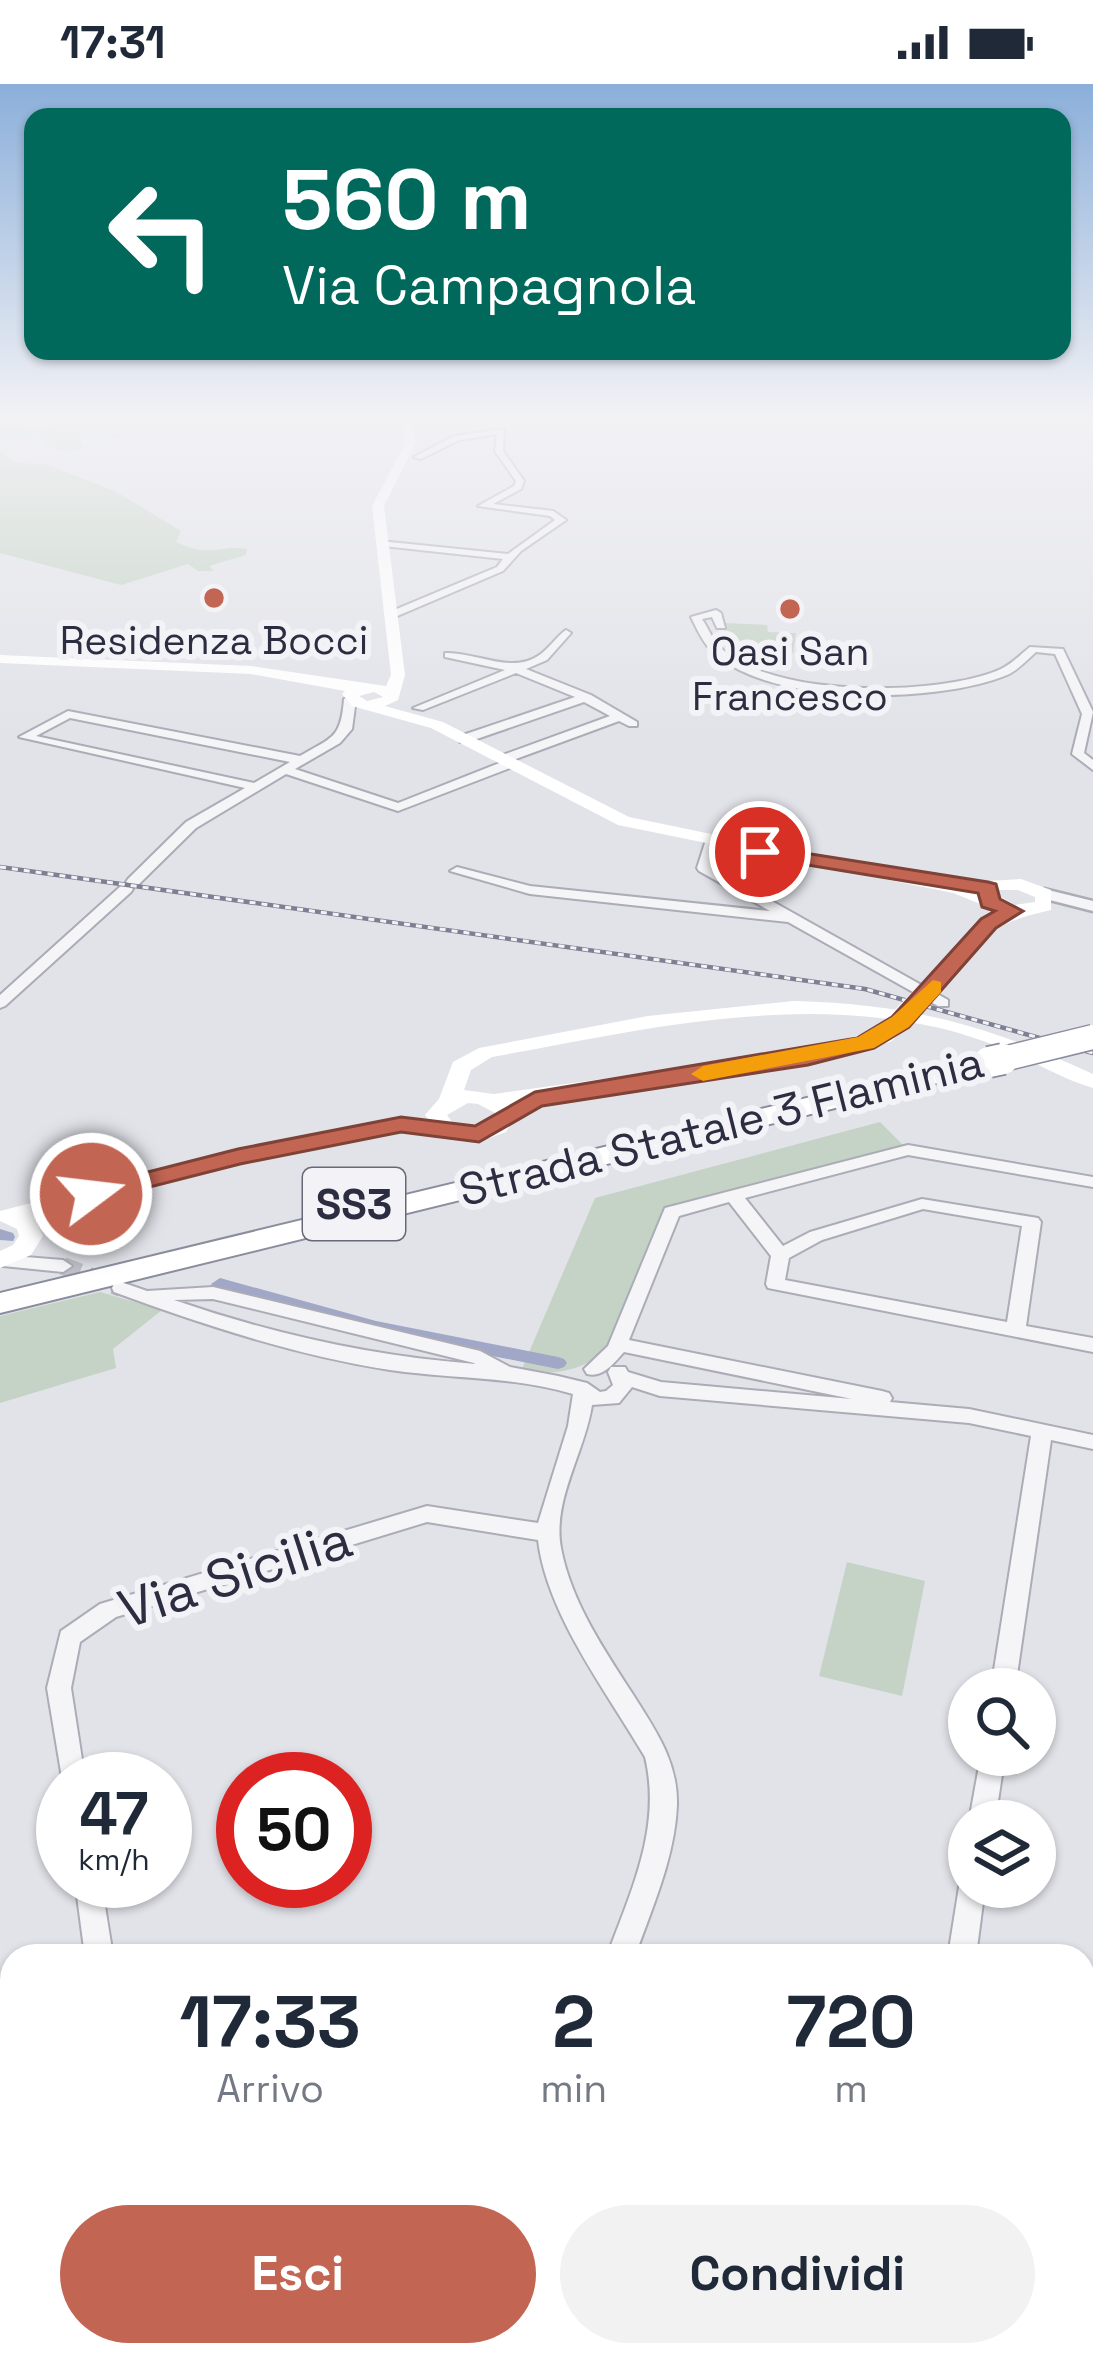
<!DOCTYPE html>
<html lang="it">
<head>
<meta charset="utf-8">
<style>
	:root { --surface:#fff; --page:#f2f2f3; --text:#1f2937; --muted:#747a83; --accent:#c36553 }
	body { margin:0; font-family:"Space Grotesk",sans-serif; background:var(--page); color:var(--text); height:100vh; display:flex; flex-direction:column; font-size:45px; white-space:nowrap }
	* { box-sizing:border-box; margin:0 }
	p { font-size:39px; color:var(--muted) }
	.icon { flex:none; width:66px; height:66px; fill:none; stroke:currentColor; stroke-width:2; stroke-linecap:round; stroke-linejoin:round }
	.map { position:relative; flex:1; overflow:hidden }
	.details { position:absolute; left:0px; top:1860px; width:1095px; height:423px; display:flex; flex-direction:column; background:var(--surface); border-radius:36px 36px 0 0; box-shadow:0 3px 9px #0004 }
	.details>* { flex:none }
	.top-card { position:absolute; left:24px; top:24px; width:1047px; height:252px; border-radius:24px; box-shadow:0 3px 9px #0004; background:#00695c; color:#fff; overflow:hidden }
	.tools { position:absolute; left:948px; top:1584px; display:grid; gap:24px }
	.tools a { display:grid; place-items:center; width:108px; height:108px; border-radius:50%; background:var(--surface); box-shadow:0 3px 9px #0004; font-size:60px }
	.speed { position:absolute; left:36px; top:1668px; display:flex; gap:24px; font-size:60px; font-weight:700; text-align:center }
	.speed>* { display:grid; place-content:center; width:156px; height:156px; border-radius:50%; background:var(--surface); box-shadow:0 3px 9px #0004; line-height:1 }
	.speed small { font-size:30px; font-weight:400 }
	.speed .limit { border:18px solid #d22; background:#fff; color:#111 }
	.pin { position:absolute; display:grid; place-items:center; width:102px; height:102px; color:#fff; margin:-51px; border:6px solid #fff; border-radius:50%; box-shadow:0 3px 12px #0007 }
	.me { position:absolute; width:132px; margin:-66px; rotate:75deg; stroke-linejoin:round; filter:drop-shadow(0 0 9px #0008) }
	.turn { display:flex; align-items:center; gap:42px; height:252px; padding:0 60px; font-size:54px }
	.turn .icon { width:156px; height:156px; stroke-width:2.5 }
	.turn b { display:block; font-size:84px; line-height:102px }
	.eta { display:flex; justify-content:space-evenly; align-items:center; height:204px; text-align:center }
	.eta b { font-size:72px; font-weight:700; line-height:84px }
	.action { display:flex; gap:24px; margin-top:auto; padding:24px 60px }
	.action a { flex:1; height:138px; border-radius:72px; background:var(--accent); color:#fff; font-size:48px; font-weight:700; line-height:138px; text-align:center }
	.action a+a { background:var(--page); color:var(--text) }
	.status { display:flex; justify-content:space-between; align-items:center; height:84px; padding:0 60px; background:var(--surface); direction:ltr }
	.status svg { height:33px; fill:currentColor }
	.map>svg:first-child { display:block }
</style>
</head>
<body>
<div class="status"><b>17:31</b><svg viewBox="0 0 49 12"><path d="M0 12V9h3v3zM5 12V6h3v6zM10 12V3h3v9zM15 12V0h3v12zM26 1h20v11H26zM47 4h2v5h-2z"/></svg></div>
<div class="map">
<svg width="1093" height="2282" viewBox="0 0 1093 2282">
	<rect width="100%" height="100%" fill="#e2e3e9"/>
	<path fill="#c4d3c5" d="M76 338 105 339 106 347 130 353 79 354 84 365C65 370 54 367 40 355L0 358V340L38 343Z
		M0 368 16 379 45 380 115 407 181 447 176 458C213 475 217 460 247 465L246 471 209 482 214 487H198L188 480 121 501 0 469Z
		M724 539 767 541 768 548 796 549 793 569 725 566Z
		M880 1038 907 1065 669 1126C635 1210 630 1302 521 1287L595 1114Z
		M100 1208 162 1226 113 1265 116 1284 0 1319V1232Z
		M847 1478 925 1497 902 1612 819 1592Z
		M12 2102V2271H109L110 2282H0V2106Z
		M1083 2226H1093V2282H265L269 2271H1083Z"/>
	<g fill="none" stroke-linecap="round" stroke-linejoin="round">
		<path fill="#a1a7c6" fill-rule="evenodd" d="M0 1145 13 1149 15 1153 13 1157 0 1156Z
			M220 1194 376 1237 558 1273 564 1275 567 1279 564 1283 558 1285 376 1249 214 1204 211 1200Z"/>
		<path stroke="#bebfc7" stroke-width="18" stroke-dasharray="18 9" stroke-linecap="butt" d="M63 1182 121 1204"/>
		<g stroke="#abacb6" stroke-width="4">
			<path id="minor" d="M504 345 503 367 524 397 521 405 493 420 553 427 566 436 521 467 503 487 395 533H387V529L497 483 503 475 383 462 380 461V457L508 470 555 436 550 432 478 422 514 402 516 397 495 367 497 350 459 356 421 375 414 373 454 352Z
				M716 526 721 529 725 544H717L712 533 702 535C707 542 711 552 716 559 763 615 939 613 1001 585 1012 580 1021 570 1030 563L1063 565 1093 628 1084 669 1093 676V686L1072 670 1082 630 1055 570 1036 568C1027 576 1018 586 1007 591 937 620 765 623 710 565 702 557 696 543 691 533Z
				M566 546 571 549 547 576 526 585 591 611 637 638V642H629L619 637 513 676 517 679 515 682 398 727 286 690 196 744 138 801 133 802 126 798 128 795 186 738 245 704 19 653 68 627 300 672C332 653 341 655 344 615L350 612 356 615 352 645 340 659 295 685 398 719 502 678 498 675 500 672 610 632 584 618 468 658H460V652L575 613 516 589 423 626 413 624 505 586 445 573V569C476 568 511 590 538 572 549 565 556 553 566 546ZM70 634 290 678 254 699 36 652Z
				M712 755 719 759 711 783 948 916V922H938L788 838 530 810 450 787 457 783 530 802 770 827 699 787 697 784 705 759Z
				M760 764 765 765V771L722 778 715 774 722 770Z
				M126 801 133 805 131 808 5 922 0 924V911L121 802Z
				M908 1061 1093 1093V1103L908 1071 745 1114 783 1162 810 1148 922 1115 1038 1134 1041 1138 1026 1242 1093 1254V1268L768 1204 766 1200 771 1172 729 1118 679 1132 629 1256 882 1307 889 1309 892 1314 890 1318 969 1325 1093 1351V1365L1051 1356 1015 1605H991L1031 1352 969 1339 660 1312 632 1303 619 1319 592 1321C585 1368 552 1416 561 1464 571 1518 605 1567 634 1612 656 1647 678 1678 677 1721 675 1773 652 1824 635 1872H607C631 1807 662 1743 645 1673 607 1608 547 1531 538 1456L427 1438 116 1533 80 1558 71 1604 85 1695H63V1700L47 1604 61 1547 100 1520 427 1422 538 1439 568 1342 573 1310C513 1292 451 1295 390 1286 295 1271 204 1241 114 1208L112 1204 114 1200 121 1198 147 1207 213 1203 480 1267 510 1283 558 1292 587 1299 600 1308 606 1307 613 1301 608 1288 611 1283H625L628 1288 661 1298 852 1315 624 1268C614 1279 603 1294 587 1290L584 1285 608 1262 665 1124ZM923 1125 1022 1142 1007 1238 785 1196 789 1174 822 1156ZM213 1215 474 1279 475 1280C371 1272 273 1250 174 1216Z
				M0 1171 63 1176 72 1182 63 1188 3 1182 0 1181Z
				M981 1671H1005L995 1737H969Z
				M969 1792V1803H985L976 1872H948L959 1803 963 1795Z
				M75 1797H101L113 1872H85Z
				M1083 2194H1093V2226H1083Z"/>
		</g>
		<g stroke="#abacb6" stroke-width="5">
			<path id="tertiary" d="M1044 805 1093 817V827L1038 813 1036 810Z"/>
		</g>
		<g stroke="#8b8d9f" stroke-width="4">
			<path id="trunk" d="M989 970 998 972 1002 978 998 984 0 1229V1209Z"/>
		</g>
		<use href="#minor" fill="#f5f5f8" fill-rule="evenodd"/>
		<use href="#tertiary" fill="#f5f5f8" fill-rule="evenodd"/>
		<path fill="#fff" fill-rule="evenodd" d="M413 331H425L412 341 416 358 384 422 405 591 398 616 385 622 443 638 629 733 980 806 988 797 1021 795 1051 806V826C993 839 990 848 953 892L946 894 936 888 939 884 981 835 998 827 953 809 618 741 431 644 352 622 342 610 345 607 251 590 0 579V571L251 582 386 602 391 591 372 422 406 358 401 340ZM374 608 383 613 367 617 359 612ZM999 806H1018L1035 813V818L1015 821 996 810Z
			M794 917C910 920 987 941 1093 990V1004C1064 996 1037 979 1009 967 985 957 956 947 930 942 783 911 637 947 492 973L471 986 464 1006 494 1010 805 967 886 943 896 949 893 953 808 979 538 1017 514 1034 506 1048 479 1058 437 1049 401 1048 240 1079 35 1135 43 1152 31 1171 0 1184V1167L13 1161 19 1152 17 1145 0 1137V1127L238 1066 401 1034 428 1035 425 1031 439 1015 453 978 479 964 648 932ZM468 1019 478 1020 495 1029C485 1046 472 1043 454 1041L447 1031Z"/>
		<use href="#trunk" fill="#fff" fill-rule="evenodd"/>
		<g stroke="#7d7f92" stroke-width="4.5">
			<path id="rail" d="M0 783 865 905 1093 969"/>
		</g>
		<use href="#rail" stroke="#f2f2f7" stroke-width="3" stroke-dasharray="6" stroke-linecap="butt"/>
		<g stroke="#8b8d9f" stroke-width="27" stroke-linecap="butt">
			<path id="trunk-bridge-far1" d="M991 978 1093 953"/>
		</g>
		<g stroke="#8b8d9f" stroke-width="34" stroke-linecap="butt">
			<path id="trunk-bridge" d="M989 978 1003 975"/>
		</g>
		<path stroke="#fff" stroke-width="20" d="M886 949 946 888"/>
		<use href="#trunk-bridge-far1" stroke="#fff" stroke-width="24"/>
		<use href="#trunk-bridge" stroke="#fff" stroke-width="30"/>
	</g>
	<linearGradient id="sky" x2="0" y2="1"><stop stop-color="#8bafda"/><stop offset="0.51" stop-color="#f2f2f5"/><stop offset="1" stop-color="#f2f2f5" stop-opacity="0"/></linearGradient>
	<rect width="1093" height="650" fill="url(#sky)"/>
	<path fill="#c36553" stroke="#7f4236" stroke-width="3" d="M760 762 988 798 996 800 1000 815 1023 827 996 844 909 943 874 964 808 981 542 1022 479 1058 401 1048 240 1080 91 1118 78 1110 81 1105 238 1065 401 1033 475 1042 535 1008 857 954 892 933 981 835 995 827 982 823 978 809 753 772 750 768Z"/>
	<path fill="#f59e0b" d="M933 896 941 898V908L909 943 874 964 703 997 691 990 703 982 858 953 892 933Z"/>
	<g fill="#c36553" stroke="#f2f2f7" stroke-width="4.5">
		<circle cx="214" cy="514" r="12"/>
		<circle cx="790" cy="525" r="12"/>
	</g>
	<g text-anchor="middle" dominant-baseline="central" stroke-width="12" stroke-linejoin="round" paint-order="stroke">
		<g font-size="39" fill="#2c2d40" stroke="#f2f2f7">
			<text x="214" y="556">Residenza Bocci</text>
			<text x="790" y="567">Oasi San<tspan x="790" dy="45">Francesco</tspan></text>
		</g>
		<rect fill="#f2f2f7" stroke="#676877" stroke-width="3" x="303" y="1084" width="102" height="72" rx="9"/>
		<g font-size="42" font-weight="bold" fill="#2c2d40">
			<text x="354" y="1120">SS3</text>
		</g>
		<g font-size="45" fill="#2c2d40" stroke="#f2f2f7">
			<text transform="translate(721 1042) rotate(-14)">Strada Statale 3 Flaminia</text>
		</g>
		<g font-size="54" fill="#2c2d40" stroke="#f2f2f7">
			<text transform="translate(235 1490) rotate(-18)">Via Sicilia</text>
		</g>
	</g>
</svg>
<div class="tools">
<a><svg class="icon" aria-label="search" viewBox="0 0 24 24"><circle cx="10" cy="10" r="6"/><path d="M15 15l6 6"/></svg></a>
<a><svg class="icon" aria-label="layers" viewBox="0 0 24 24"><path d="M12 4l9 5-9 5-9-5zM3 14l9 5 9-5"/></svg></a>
</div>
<div class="speed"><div>47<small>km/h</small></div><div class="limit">50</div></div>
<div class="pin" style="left:760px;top:768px;background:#d93025"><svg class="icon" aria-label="arrive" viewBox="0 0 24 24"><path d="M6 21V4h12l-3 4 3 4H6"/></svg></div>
<svg class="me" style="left:91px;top:1110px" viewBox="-20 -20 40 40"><circle r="17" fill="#c36553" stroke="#fff" stroke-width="3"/><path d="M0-11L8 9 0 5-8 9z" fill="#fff"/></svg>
<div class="top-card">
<div class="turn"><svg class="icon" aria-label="left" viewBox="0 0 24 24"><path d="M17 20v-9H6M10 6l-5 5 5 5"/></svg><div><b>560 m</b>Via Campagnola</div></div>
</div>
<section class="details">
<div class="eta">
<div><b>17:33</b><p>Arrivo</p></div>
<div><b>2</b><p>min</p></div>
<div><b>720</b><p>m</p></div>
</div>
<div class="action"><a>Esci</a><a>Condividi</a></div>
</section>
</div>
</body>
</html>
